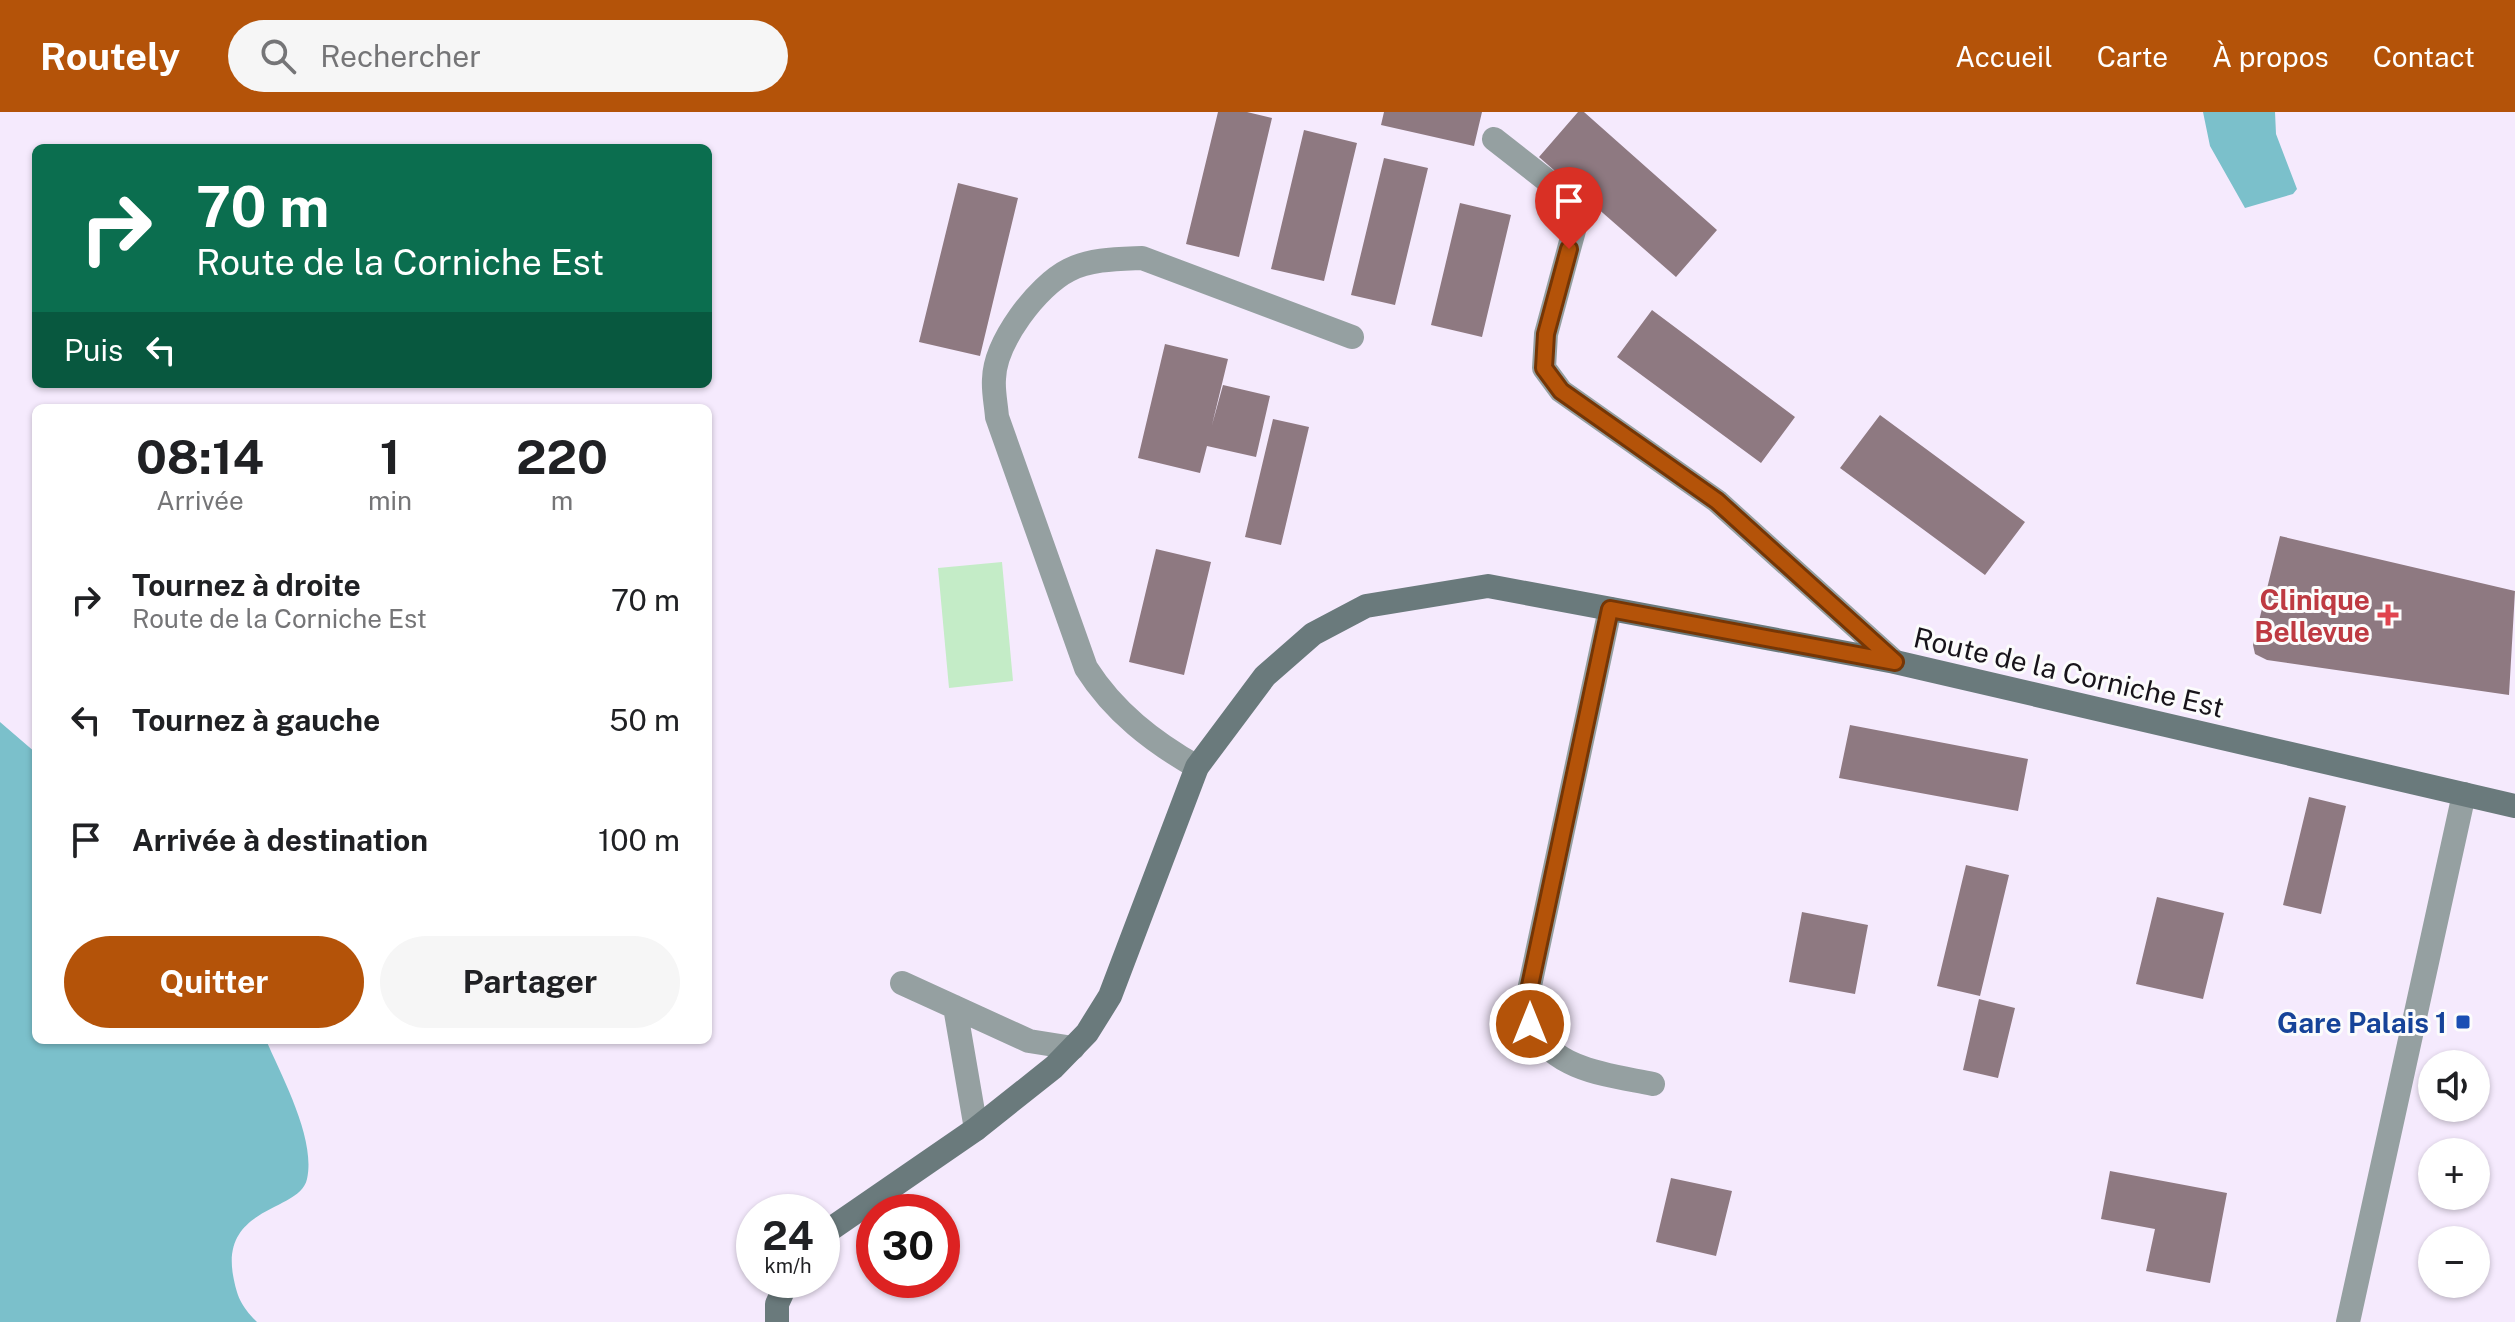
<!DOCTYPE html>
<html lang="fr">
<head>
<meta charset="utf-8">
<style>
	:root { --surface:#fff; --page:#f6f6f6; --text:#202124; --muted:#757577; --accent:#b45309 }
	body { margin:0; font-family:"Public Sans",sans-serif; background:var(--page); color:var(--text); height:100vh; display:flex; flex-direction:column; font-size:30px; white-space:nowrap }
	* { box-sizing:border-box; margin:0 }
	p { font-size:26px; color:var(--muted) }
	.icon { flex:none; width:44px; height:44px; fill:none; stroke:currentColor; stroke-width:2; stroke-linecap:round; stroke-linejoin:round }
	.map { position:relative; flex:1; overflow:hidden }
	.side { position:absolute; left:32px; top:292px; width:680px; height:640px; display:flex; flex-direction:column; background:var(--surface); border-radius:12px; box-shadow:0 2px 6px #0004 }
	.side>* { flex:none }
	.banner { position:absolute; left:32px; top:32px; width:680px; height:244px; border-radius:12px; box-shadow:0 2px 6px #0004; background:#0b6e4f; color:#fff; overflow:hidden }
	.buttons { position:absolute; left:2418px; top:938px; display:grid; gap:16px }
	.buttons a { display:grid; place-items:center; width:72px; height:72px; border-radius:50%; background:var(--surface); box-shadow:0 2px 6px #0004; font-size:40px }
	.speed { position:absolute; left:736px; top:1082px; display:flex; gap:16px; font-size:40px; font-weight:700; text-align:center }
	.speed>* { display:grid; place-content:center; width:104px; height:104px; border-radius:50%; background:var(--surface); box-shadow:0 2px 6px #0004; line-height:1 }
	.speed small { font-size:20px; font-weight:400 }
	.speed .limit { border:12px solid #d22; background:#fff; color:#111 }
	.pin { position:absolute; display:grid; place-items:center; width:68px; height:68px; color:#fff; margin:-82px -34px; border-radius:50% 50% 50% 0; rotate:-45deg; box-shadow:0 0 8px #0007 }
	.pin .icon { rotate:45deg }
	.me { position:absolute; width:88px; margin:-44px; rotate:0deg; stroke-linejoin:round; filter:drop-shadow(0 0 6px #0008) }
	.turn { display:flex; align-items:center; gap:28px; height:168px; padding:0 32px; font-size:36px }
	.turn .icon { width:104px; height:104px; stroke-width:2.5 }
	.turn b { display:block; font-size:56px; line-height:68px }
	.then { display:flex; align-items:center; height:76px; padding:0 32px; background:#0003; gap:16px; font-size:30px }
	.eta { display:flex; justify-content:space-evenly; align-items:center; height:136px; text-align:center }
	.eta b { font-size:48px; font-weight:700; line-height:56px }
	.primary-button { display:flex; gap:16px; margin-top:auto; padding:16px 32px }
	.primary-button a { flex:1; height:92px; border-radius:48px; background:var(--accent); color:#fff; font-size:32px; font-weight:700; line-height:92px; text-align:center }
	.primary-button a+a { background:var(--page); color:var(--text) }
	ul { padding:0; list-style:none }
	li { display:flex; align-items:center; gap:24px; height:120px; padding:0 32px }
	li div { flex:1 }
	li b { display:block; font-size:30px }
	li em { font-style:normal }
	header { display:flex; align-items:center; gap:48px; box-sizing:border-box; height:112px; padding:0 40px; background:var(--accent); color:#fff }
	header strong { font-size:38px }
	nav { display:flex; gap:44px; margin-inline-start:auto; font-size:28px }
	.search { width:560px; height:72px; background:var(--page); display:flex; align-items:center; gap:20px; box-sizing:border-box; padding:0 28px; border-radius:44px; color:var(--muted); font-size:30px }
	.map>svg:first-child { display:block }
</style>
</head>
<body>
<header>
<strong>Routely</strong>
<div class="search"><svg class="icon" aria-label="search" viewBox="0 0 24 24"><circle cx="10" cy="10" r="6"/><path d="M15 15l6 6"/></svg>Rechercher</div>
<nav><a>Accueil</a><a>Carte</a><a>À propos</a><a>Contact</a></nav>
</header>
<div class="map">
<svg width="2515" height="1210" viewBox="0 0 2515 1210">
	<rect width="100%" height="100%" fill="#f5eafd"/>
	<path fill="#c4ecc7" d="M1002 450 1013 569 949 576 938 456Z"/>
	<path fill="#7bc0cb" d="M2203 0H2275L2276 22 2297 77 2293 82 2245 96 2210 34Z
		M0 610 36 641V928H266C282 965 316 1027 307 1067 300 1100 221 1093 233 1163 237 1185 241 1194 257 1210H0Z"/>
	<path fill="#8e7981" d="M1218 0H1247L1272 6 1239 145 1186 132Z
		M1384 0H1482L1474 34 1381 13Z
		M1578 0H1584L1717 118 1676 165 1539 45Z
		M1304 18 1357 31 1324 169 1271 157Z
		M1384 46 1428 56 1395 193 1351 183Z
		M958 71 1018 86 980 244 919 230Z
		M1460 91 1511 103 1482 225 1431 213Z
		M1652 198 1795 305 1761 351 1617 245Z
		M1165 232 1228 247 1212 313 1223 273 1270 284 1256 345 1207 334 1200 361 1138 346Z
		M1880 303 2025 410 1985 463 1840 356Z
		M1273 307 1309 315 1281 433 1245 425Z
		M2280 424 2515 479 2509 583 2267 548 2255 542 2253 533Z
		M1156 437 1211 450 1184 563 1129 550Z
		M1850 613 2028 647 2018 699 1839 666Z
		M2309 685 2346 694 2321 802 2283 793Z
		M1966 753 2009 763 1980 884 1937 874Z
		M2157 785 2224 801 2203 887 2136 872Z
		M1802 800 1868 813 1855 882 1789 870Z
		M1979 887 2015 896 1998 966 1963 958Z
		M2110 1059 2227 1081 2210 1171 2146 1159 2155 1117 2101 1107Z
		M1671 1066 1732 1079 1716 1144 1656 1130Z"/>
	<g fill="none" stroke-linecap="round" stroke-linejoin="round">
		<path stroke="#95a0a1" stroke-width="24" d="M1197 655C1153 630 1114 600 1086 556L997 305C996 292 993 279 994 267 995 230 1037 174 1069 158 1090 147 1119 147 1142 146L1352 225
			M902 871 1029 929 1073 936
			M955 895 976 1017
			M2348 1210 2464 682"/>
		<path stroke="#95a0a1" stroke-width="24" d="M1494 27 1563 81 1576 111 1546 222 1544 256 1561 279 1717 389 1895 550
			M1610 497 1528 883C1529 893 1528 906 1532 914 1554 959 1610 963 1653 972"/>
		<path stroke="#6a7a7c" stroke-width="24" d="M822 1123 976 1017 1054 955 1087 921 1110 884 1197 655 1265 564 1313 522 1366 494 1488 474 1895 550 2515 694
			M777 1210V1192L788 1168"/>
	</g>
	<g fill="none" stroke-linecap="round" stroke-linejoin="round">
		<g stroke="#753606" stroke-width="20">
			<path id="route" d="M1530 912 1528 883 1610 497 1895 550 1717 389 1561 279 1544 256 1546 222 1569 137"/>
		</g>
		<use href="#route" stroke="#b45309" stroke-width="14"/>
	</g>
	<path fill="#e0444e" stroke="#fcfcfc" stroke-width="3" d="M2384 491h8v8h8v8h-8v8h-8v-8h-8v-8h8z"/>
	<rect fill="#1a4fb4" stroke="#fcfcfc" stroke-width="3" x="2455" y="902" width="16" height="16" rx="4"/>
	<g text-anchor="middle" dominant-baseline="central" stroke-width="6" stroke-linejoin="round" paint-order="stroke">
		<g font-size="28" font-weight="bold" fill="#be3a42" stroke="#fcfcfc" text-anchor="end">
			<text x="2370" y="487">Clinique<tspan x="2370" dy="32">Bellevue</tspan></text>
		</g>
		<g font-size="28" fill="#18141b" stroke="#fcfcfc">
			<text transform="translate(2069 560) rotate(13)">Route de la Corniche Est</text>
		</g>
		<g font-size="28" font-weight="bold" fill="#164399" stroke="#fcfcfc" text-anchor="end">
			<text x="2447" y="910">Gare Palais 1</text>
		</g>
	</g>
</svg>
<div class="buttons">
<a><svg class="icon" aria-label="sound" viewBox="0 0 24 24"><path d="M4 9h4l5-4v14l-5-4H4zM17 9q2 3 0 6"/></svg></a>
<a>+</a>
<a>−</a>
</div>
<div class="speed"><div>24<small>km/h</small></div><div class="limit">30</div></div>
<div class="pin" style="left:1569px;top:137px;background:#d93025"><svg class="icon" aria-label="arrive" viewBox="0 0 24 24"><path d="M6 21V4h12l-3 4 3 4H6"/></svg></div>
<svg class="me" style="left:1530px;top:912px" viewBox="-20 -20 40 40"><circle r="17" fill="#b45309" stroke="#fff" stroke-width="3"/><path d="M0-11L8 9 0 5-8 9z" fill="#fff"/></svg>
<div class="banner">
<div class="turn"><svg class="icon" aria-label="right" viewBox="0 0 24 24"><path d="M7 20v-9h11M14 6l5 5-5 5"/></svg><div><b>70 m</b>Route de la Corniche Est</div></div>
<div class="then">Puis<svg class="icon" aria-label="left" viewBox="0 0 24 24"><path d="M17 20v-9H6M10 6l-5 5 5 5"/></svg></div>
</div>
<section class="side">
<div class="eta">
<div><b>08:14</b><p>Arrivée</p></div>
<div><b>1</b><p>min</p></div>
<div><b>220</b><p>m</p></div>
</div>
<ul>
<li><svg class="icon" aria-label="right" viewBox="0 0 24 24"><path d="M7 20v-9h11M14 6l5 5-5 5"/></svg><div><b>Tournez à droite</b><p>Route de la Corniche Est</p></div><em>70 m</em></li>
<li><svg class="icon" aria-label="left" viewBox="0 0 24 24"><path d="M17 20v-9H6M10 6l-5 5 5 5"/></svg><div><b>Tournez à gauche</b></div><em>50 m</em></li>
<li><svg class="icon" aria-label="arrive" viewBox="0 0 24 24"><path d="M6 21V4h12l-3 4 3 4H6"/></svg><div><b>Arrivée à destination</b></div><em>100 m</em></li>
</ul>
<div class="primary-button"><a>Quitter</a><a>Partager</a></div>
</section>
</div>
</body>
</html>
